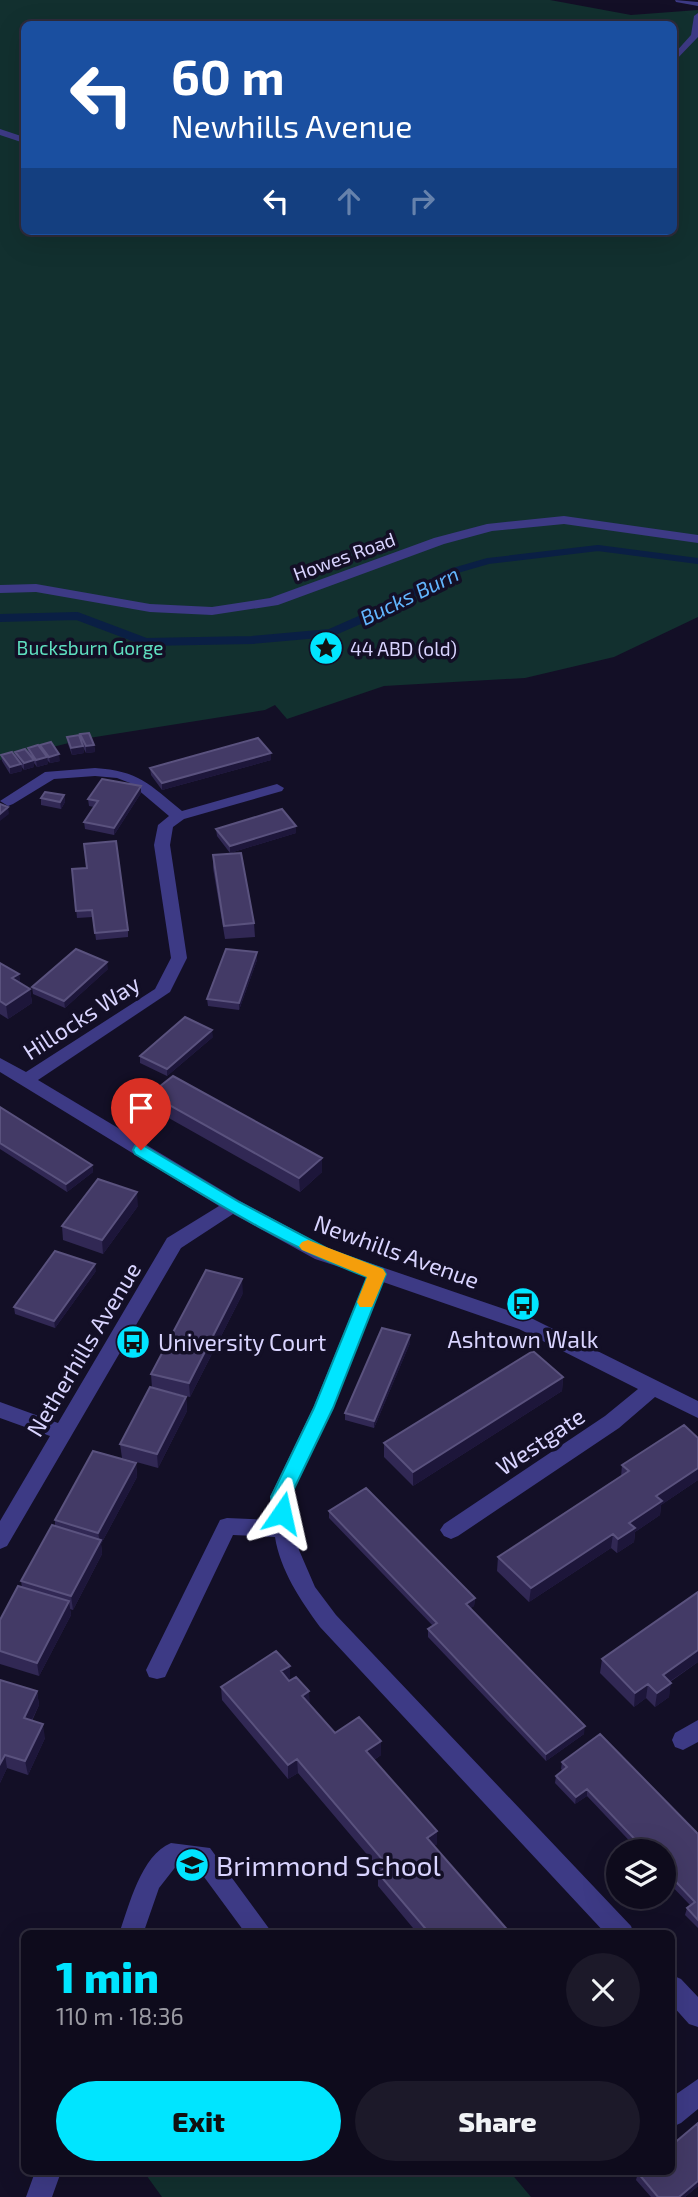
<!DOCTYPE html>
<html lang="en">
<head>
<meta charset="utf-8">
<style>
	:root { --surface:#0e0b1c; --page:#1c1929; --text:#f1f3f6; --muted:#9b9ba3; --line:#2e2b3b; --accent:#00e5ff }
	body { margin:0; font-family:"Exo 2",sans-serif; background:var(--page); color:var(--text); height:100vh; display:flex; flex-direction:column; font-size:26px; white-space:nowrap }
	* { box-sizing:border-box; margin:0 }
	p { font-size:23px; color:var(--muted) }
	.icon { flex:none; width:38px; height:38px; fill:none; stroke:currentColor; stroke-width:2; stroke-linecap:round; stroke-linejoin:round }
	.map { position:relative; flex:1; overflow:hidden }
	.sheet { position:absolute; left:21px; top:1930px; width:654px; height:245px; display:flex; flex-direction:column; background:var(--surface); border-radius:10px; box-shadow:0 7px 28px #0002,0 0 0 2px var(--line) }
	.sheet>* { flex:none }
	.hud { position:absolute; left:21px; top:21px; width:656px; height:214px; border-radius:10px; box-shadow:0 7px 28px #0002,0 0 0 2px var(--line); background:#1a4fa0; color:#fff; overflow:hidden }
	.tools { position:absolute; left:606px; top:1839px; display:grid; gap:14px }
	.tools a { display:grid; place-items:center; width:70px; height:70px; border-radius:50%; background:var(--surface); box-shadow:0 7px 28px #0002,0 0 0 2px var(--line); font-size:35px }
	.pin { position:absolute; display:grid; place-items:center; width:60px; height:60px; color:#fff; margin:-72px -30px; border-radius:50% 50% 50% 0; rotate:-45deg; box-shadow:0 0 7px #0007 }
	.pin .icon { rotate:45deg }
	.me { position:absolute; width:77px; margin:-38px; rotate:11deg; stroke-linejoin:round; filter:drop-shadow(0 0 5px #0008) }
	.turn { display:flex; align-items:center; gap:24px; height:147px; padding:0 35px; font-size:32px }
	.turn .icon { width:91px; height:91px; stroke-width:2.5 }
	.turn b { display:block; font-size:49px; line-height:60px }
	.lanes { display:flex; align-items:center; height:66px; padding:0 35px; background:#0003; justify-content:center; gap:35px; direction:ltr }
	.lanes .off { opacity:.35 }
	.round { display:grid; place-items:center; flex:none; width:74px; height:74px; border-radius:37px; background:var(--page) }
	.summary { display:flex; align-items:center; justify-content:space-between; height:119px; padding:0 35px }
	h1 { font-size:42px; font-weight:800; line-height:52px; color:var(--accent) }
	.primary-button { display:flex; gap:14px; margin-top:auto; padding:14px 35px }
	.primary-button a { flex:1; height:80px; border-radius:42px; background:var(--accent); color:#111; font-size:28px; font-weight:800; line-height:80px; text-align:center }
	.primary-button a+a { background:var(--page); color:var(--text) }
	.map>svg:first-child { display:block }
</style>
</head>
<body>
<div class="map">
<svg width="698" height="2197" viewBox="0 0 698 2197">
	<rect width="100%" height="100%" fill="#130f26"/>
	<path fill="#12302f" fill-rule="evenodd" d="M0 0H550L631 15 698 10V617L614 657 525 678 384 686 287 719 275 705 265 710 89 738 0 760ZM24 24H674V231H24Z
		M144 2172H510L531 2197H162Z"/>
	<g fill="none" stroke-linecap="round" stroke-linejoin="round">
		<path stroke="#0a1f44" stroke-width="6" d="M415 591 450 572 488 561 598 548 698 561"/>
		<path stroke="#0a1f44" stroke-width="8" d="M0 618 77 616 146 642 252 640 330 633 378 612 418 590"/>
		<path fill="#3d3a85" fill-rule="evenodd" d="M675 0 698 2V6L676 2Z
			M698 13V37L674 62V54L691 35 694 16Z
			M0 129 24 137V143L0 135Z
			M564 516 698 535V543L564 524 492 531 444 544 278 605 212 615 150 612 36 592 0 593V585L36 584 150 604 212 607 270 598 434 538 487 524Z
			M95 768C139 771 149 784 182 811L277 784 284 788 282 791 184 819 173 827 170 845 187 958 170 992 38 1080 240 1201 329 1249 533 1319 698 1401V1418L655 1397 619 1428 458 1536 451 1539 444 1536 440 1530 444 1524 605 1416 638 1389 519 1329 383 1282 333 1408 290 1497 299 1550 315 1587 336 1615 631 1926 634 1934H606L320 1627C301 1601 280 1570 275 1537L233 1535 165 1677 157 1679 149 1677 146 1670 220 1520 227 1518 273 1520 270 1497 313 1408 367 1276 315 1259 233 1214 181 1248 7 1546 0 1549V1521L50 1436 0 1418V1402L58 1423 167 1238 219 1206 0 1072V1058L26 1072 155 989 171 958 154 845 158 825 169 816 130 783 117 778 95 776 54 779 13 804 8 806 0 801 45 772Z
			M698 1720V1742L683 1750 675 1747 672 1740 675 1733Z
			M171 1843 210 1848 273 1934H246L196 1866 177 1865 159 1888 143 1934H119C129 1906 141 1855 171 1843Z
			M672 1975 681 1979 698 1997V2027L689 2024 672 2005Z
			M698 2079V2109L681 2123 672 2127V2097Z
			M35 2172H61L52 2197H26Z"/>
	</g>
	<path fill="#312854" d="M80 734 94 745 95 752 86 753 83 747 84 753 72 755 68 744 67 737 80 738Z
		M40 745 60 761 50 763 47 760 48 764 37 767 34 763V767L24 770 21 766 22 771 10 774 2 761 1 755 15 756V752L28 753V748L41 749Z
		M271 753V760L162 790 151 775 150 768Z
		M141 793 114 835 85 829 84 822 94 807 89 806 88 799Z
		M64 795 65 802 61 809 41 805V798Z
		M216 829 296 833 230 853 217 836Z
		M213 855 254 923 255 937 225 939 213 868Z
		M72 869 128 930V937L96 940 93 917 77 918Z
		M257 952V960L239 1010 208 1006 207 999Z
		M0 963 19 974 20 983 30 989 32 1003 8 1019 0 1014Z
		M108 969 65 1008 33 994 32 987Z
		M213 1037 167 1076 140 1063V1056Z
		M150 1094 322 1172 300 1192 151 1108Z
		M0 1107 92 1165 93 1172 67 1192 0 1149Z
		M138 1206 103 1254 63 1240 62 1226Z
		M96 1271 55 1328 15 1314 14 1307Z
		M243 1293 190 1397 154 1388 186 1397 187 1411 158 1468 122 1458 120 1444 152 1388 151 1374Z
		M410 1343 374 1428 345 1420V1413Z
		M563 1377 562 1391 413 1486 384 1457V1443Z
		M698 1438V1480L661 1505 660 1515 635 1532 634 1542 617 1553 611 1548 529 1602 497 1571 498 1557 621 1477 622 1465Z
		M136 1463 137 1477 101 1544 102 1554 73 1610 70 1609 71 1615 39 1676 0 1664V1620L22 1588 21 1581 55 1526V1520Z
		M329 1511 475 1598 474 1606 470 1608 584 1734 546 1761 428 1637V1629L433 1626 329 1518Z
		M698 1592V1662L670 1682 669 1697 655 1707 646 1698 634 1707 600 1673 602 1659Z
		M0 1680 37 1691 39 1705 32 1721 45 1738 28 1775 7 1768 0 1783Z
		M290 1680 289 1681 335 1733 381 1741V1755L374 1760 437 1844 434 1846 511 1934H418L378 1886V1873L381 1871 298 1773 288 1779 222 1700 221 1687Z
		M562 1762 698 1834V1928L685 1915 687 1908 690 1905 663 1877V1852H640L587 1796 575 1804 555 1783 556 1776 563 1771 561 1769Z
		M698 2123V2186L685 2197H651L636 2180 638 2173Z"/>
	<path fill="#1d163a" d="M94 745 95 752 86 753V746Z
		M83 746 84 753 72 755 71 748Z
		M271 753V760L162 790V783Z
		M59 754 60 761 50 763 49 757Z
		M47 757 48 764 37 767 36 760Z
		M34 760V767L24 770V763Z
		M21 764 22 771 10 774V767Z
		M141 786V793L114 835V828Z
		M64 795 65 802 61 809 60 802Z
		M8 807 9 814 0 821V814Z
		M296 826V833L230 853V846Z
		M257 952V960L239 1010V1003Z
		M107 962 108 969 65 1008 64 1001Z
		M19 974 21 987 12 978Z
		M30 989 32 1003 8 1019 6 1005Z
		M212 1030 213 1037 167 1076V1069Z
		M322 1158V1172L300 1192 299 1178Z
		M92 1165 93 1172 67 1192 66 1184Z
		M137 1192 138 1206 103 1254 102 1240Z
		M95 1264 96 1271 55 1328 54 1321Z
		M242 1279 243 1293 190 1397 189 1383Z
		M410 1335V1343L374 1428V1421Z
		M563 1377 562 1391 413 1486V1472Z
		M186 1397 187 1411 158 1468 157 1454Z
		M136 1463 137 1477 101 1544 102 1554 73 1610 71 1596 100 1542 98 1533Z
		M698 1468V1480L661 1505 660 1515 635 1532 634 1542 617 1553 618 1539 629 1523 656 1496Z
		M613 1534 611 1548 529 1602 531 1588Z
		M475 1598 474 1606 466 1612V1604Z
		M69 1601 71 1615 39 1676 37 1663Z
		M698 1650V1662L660 1688 663 1675Z
		M290 1666V1680L281 1685V1671Z
		M671 1683 669 1697 655 1707 657 1693Z
		M648 1684 646 1698 634 1707 635 1693Z
		M37 1691 39 1705 26 1732 24 1718Z
		M309 1691 310 1705 302 1696Z
		M43 1724 45 1738 28 1775 25 1761Z
		M585 1726 584 1734 546 1761V1754Z
		M381 1741V1755L366 1765V1751Z
		M5 1755 7 1768 0 1783V1764Z
		M297 1759 298 1773 288 1779V1765Z
		M587 1789V1796L575 1804 576 1797Z
		M437 1831V1844L426 1851 427 1838Z
		M698 2181V2186L685 2197H679Z"/>
	<path fill="#433a66" stroke="#5a527e" stroke-width="2" d="M89 733 94 745 86 746 80 734Z
		M79 735 83 746 71 748 67 737Z
		M258 738 271 753 162 783 150 768Z
		M51 742 59 754 49 757 40 745Z
		M38 745 47 757 36 760 28 748Z
		M25 749 34 760 24 763 15 752Z
		M12 752 21 764 10 767 1 755Z
		M102 779 141 786 114 828 84 822 98 801 88 799Z
		M45 792 64 795 60 802 41 798Z
		M0 804 8 807 0 814Z
		M282 809 296 826 230 846 216 829Z
		M116 841 128 930 95 933 92 910 76 911 72 869 87 868 84 844Z
		M241 853 254 923 224 926 213 855Z
		M76 949 107 962 64 1001 32 987Z
		M226 949 257 952 239 1003 207 999Z
		M0 963 19 974 12 978 30 989 6 1005 0 1001Z
		M185 1017 212 1030 167 1069 140 1056Z
		M173 1076 322 1158 299 1178 150 1094Z
		M0 1107 92 1165 66 1184 0 1143Z
		M98 1179 137 1192 102 1240 62 1226Z
		M55 1251 95 1264 54 1321 14 1307Z
		M206 1270 242 1279 189 1383 151 1374Z
		M382 1328 410 1335 374 1421 345 1413Z
		M533 1351 563 1377 413 1472 384 1443Z
		M150 1387 186 1397 157 1454 120 1444Z
		M684 1425 698 1438V1468L656 1496 662 1501 629 1523 635 1528 618 1539 613 1534 531 1588 498 1557 629 1471 622 1465Z
		M93 1451 136 1463 98 1533 55 1520Z
		M366 1488 475 1598 466 1604 585 1726 546 1754 428 1629 437 1623 329 1511Z
		M52 1525 101 1540 71 1596 21 1581Z
		M18 1586 69 1601 37 1663 0 1651V1620Z
		M698 1592V1650L663 1675 671 1683 657 1693 648 1684 635 1693 602 1659Z
		M276 1651 290 1666 281 1671 289 1681 296 1677 309 1691 302 1696 335 1733 359 1717 381 1741 366 1751 437 1831 427 1838 511 1934H430L378 1873 388 1866 297 1759 288 1765 221 1687Z
		M0 1680 37 1691 24 1718 43 1724 25 1761 5 1755 0 1764Z
		M600 1734 698 1834V1920L687 1908 695 1902 663 1868V1852H647L587 1789 576 1797 556 1776 567 1767 562 1762Z
		M698 2123V2181L679 2197H658L638 2173 640 2172H672V2145Z"/>
	<path fill="#00e5ff" stroke="#0095a6" stroke-width="2" d="M141 1144 239 1202 328 1249 383 1269 386 1274 333 1408 290 1497 291 1513 289 1518 282 1521 275 1518 271 1497 314 1408 367 1277C284 1246 211 1200 135 1154L133 1150 135 1146Z"/>
	<path fill="#f59e0b" d="M308 1240 383 1269 386 1274 372 1307H360L357 1302 367 1277 302 1250 299 1246 302 1242Z"/>
	<defs>
		<g id="sight-disc" transform="scale(1.75)"><circle r="9.5" fill="#00e5ff" stroke="#130f26"/><path d="M0-6L1.8-2.2L6-1.7L2.9 1.2L3.7 5.4L0 3.3L-3.7 5.4L-2.9 1.2L-6-1.7L-1.8-2.2Z" fill="#111"/></g>
		<g id="bus-disc" transform="scale(1.75)"><circle r="9.5" fill="#00e5ff" stroke="#130f26"/><path d="M-5-6H5V4H4V6H2V4H-2V6H-4V4H-5ZM-3.5-4V0h7V-4ZM-3.5 1.2v1.5H-2V1.2ZM2 1.2v1.5H3.5V1.2Z" fill="#111"/></g>
		<g id="school-disc" transform="scale(1.75)"><circle r="9.5" fill="#00e5ff" stroke="#130f26"/><path d="M0-5L7-2L0 1L-7-2ZM-4 1L0 2.5L4 1V4Q0 6-4 4Z" fill="#111"/></g>
	</defs>
	<g fill-rule="evenodd">
		<use href="#sight-disc" x="326" y="648"/>
		<use href="#bus-disc" x="523" y="1304"/>
		<use href="#bus-disc" x="133" y="1342"/>
		<use href="#school-disc" x="192" y="1865"/>
	</g>
	<g text-anchor="middle" dominant-baseline="central" stroke-width="7" stroke-linejoin="round" paint-order="stroke">
		<g font-size="19" fill="#d9d4ff" stroke="#130f26">
			<text transform="translate(344 556) rotate(-20)">Howes Road</text>
		</g>
		<g font-size="19" fill="#5fe0c0" stroke="#130f26">
			<text x="90" y="647">Bucksburn Gorge</text>
		</g>
		<g font-size="19" fill="#d9d4ff" stroke="#130f26" text-anchor="start">
			<text x="350" y="648">44 ABD (old)</text>
		</g>
		<g font-size="21" font-style="italic" fill="#62b6ff" stroke="#130f26">
			<text transform="translate(409 595) rotate(-26)">Bucks Burn</text>
		</g>
		<g font-size="23" fill="#d9d4ff" stroke="#130f26">
			<text transform="translate(81 1017) rotate(-33)">Hillocks Way</text>
			<text transform="translate(397 1251) rotate(20)">Newhills Avenue</text>
			<text transform="translate(83 1349) rotate(-59)">Netherhills Avenue</text>
			<text transform="translate(540 1441) rotate(-34)">Westgate</text>
		</g>
		<g font-size="23" fill="#d9d4ff" stroke="#130f26">
			<text x="523" y="1339">Ashtown Walk</text>
			<text x="158" y="1342" text-anchor="start">University Court</text>
		</g>
		<g font-size="28" fill="#d9d4ff" stroke="#130f26" text-anchor="start">
			<text x="216" y="1865">Brimmond School</text>
		</g>
	</g>
</svg>
<div class="tools">
<a><svg class="icon" aria-label="layers" viewBox="0 0 24 24"><path d="M12 4l9 5-9 5-9-5zM3 14l9 5 9-5"/></svg></a>
</div>
<div class="pin" style="left:141px;top:1150px;background:#d93025"><svg class="icon" aria-label="arrive" viewBox="0 0 24 24"><path d="M6 21V4h12l-3 4 3 4H6"/></svg></div>
<svg class="me" style="left:282px;top:1513px" viewBox="-20 -20 40 40"><path d="M0-17L14 15 0 8-14 15z" fill="#00e5ff" stroke="#fff" stroke-width="4"/></svg>
<div class="hud">
<div class="turn"><svg class="icon" aria-label="left" viewBox="0 0 24 24"><path d="M17 20v-9H6M10 6l-5 5 5 5"/></svg><div><b>60 m</b>Newhills Avenue</div></div>
<div class="lanes"><svg class="icon" aria-label="left" viewBox="0 0 24 24"><path d="M17 20v-9H6M10 6l-5 5 5 5"/></svg><svg class="icon off" aria-label="ahead" viewBox="0 0 24 24"><path d="M12 20V5M6 11l6-6 6 6"/></svg><svg class="icon off" aria-label="right" viewBox="0 0 24 24"><path d="M7 20v-9h11M14 6l5 5-5 5"/></svg></div>
</div>
<section class="sheet">
<div class="summary"><div><h1>1 min</h1><p>110 m · 18:36</p></div><a class="round"><svg class="icon" aria-label="close" viewBox="0 0 24 24"><path d="M6 6l12 12M18 6L6 18"/></svg></a></div>
<div class="primary-button"><a>Exit</a><a>Share</a></div>
</section>
</div>
</body>
</html>
